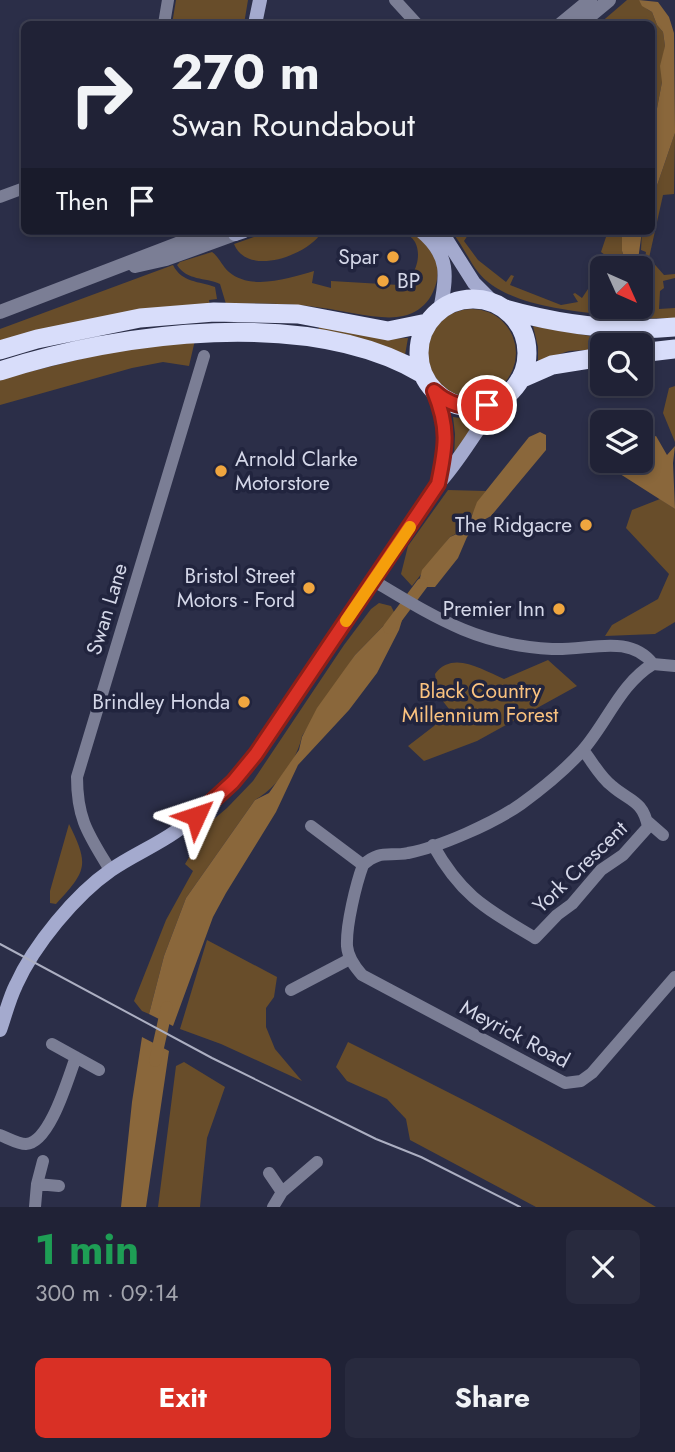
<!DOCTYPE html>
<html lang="en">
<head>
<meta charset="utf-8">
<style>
	:root { --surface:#202236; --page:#282a3e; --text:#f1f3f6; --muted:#a2a4ad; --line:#3d3f51; --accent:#d93025 }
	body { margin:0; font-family:Jost,sans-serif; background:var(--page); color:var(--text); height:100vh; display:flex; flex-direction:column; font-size:26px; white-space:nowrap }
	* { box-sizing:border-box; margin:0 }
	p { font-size:23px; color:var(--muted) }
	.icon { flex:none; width:38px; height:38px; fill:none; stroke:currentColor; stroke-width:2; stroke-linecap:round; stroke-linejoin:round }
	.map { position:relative; height:1207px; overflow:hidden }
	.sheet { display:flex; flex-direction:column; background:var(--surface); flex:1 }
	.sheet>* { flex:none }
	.guide { position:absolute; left:21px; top:21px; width:634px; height:214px; border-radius:10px; box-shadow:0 4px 10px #0003,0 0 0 2px var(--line); background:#202236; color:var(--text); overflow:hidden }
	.needle { width:46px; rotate:135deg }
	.fabs { position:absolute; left:590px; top:256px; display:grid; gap:14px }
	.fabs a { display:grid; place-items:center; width:63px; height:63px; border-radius:10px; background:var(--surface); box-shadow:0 4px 10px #0003,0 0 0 2px var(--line); font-size:35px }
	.pin { position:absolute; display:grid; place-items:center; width:60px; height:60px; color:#fff; margin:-30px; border:4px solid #fff; border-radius:50%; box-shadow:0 2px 7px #0007 }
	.me { position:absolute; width:77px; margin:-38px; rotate:48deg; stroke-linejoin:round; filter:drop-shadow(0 0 5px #0008) }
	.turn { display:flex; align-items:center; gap:24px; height:147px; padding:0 35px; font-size:32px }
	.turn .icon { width:91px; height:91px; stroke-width:2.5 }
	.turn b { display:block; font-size:49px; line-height:60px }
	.then { display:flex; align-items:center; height:66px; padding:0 35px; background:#0003; gap:14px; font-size:26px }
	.round { display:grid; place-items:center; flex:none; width:74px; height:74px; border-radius:10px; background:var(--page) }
	.summary { display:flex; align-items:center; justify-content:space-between; height:119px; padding:0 35px }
	h1 { font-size:42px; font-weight:700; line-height:52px; color:#1e9e55 }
	.primary-button { display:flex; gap:14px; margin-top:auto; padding:14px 35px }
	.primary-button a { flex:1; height:80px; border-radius:10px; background:var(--accent); color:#fff; font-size:28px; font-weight:700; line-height:80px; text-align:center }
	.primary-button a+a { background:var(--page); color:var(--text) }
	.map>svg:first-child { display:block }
</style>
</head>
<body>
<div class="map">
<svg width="675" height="1207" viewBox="0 0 675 1207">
	<rect width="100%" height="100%" fill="#2b2e48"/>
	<path fill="#684d2a" d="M176 0H248L244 24H172Z
		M627 0H639L647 9 652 12 657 25 663 32 665 46 662 82 651 140V24H599Z
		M675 133 674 194 663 195 649 258 664 275 675 274V278L663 281 664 288 660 291 659 309 675 308V318L610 319 611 307 640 306 641 281 646 252 641 250 642 231H651V203Z
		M271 231H313L312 235 319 236C302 257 247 276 234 244Z
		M402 231C449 231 450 306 403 316 382 321 345 311 323 308 291 303 259 303 226 304L220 284C205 277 187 281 177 265L180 262 212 252C219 257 222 266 229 272 251 291 290 278 314 271L312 283 331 288V281L399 285C414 281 423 257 415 242 412 237 407 234 402 231Z
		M451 231 470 232 464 241 478 260 506 282 511 275 514 276 510 285 561 305 578 302 573 294 575 293 582 298 602 268V306H604L599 314C563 310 502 303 478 272 468 259 462 244 451 231Z
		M608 231H622V251L627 264 638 260V268H602L609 258 601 252Z
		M173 265C182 283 199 281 215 287L217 299 209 300 210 306 0 342V329Z
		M428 353a44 44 0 1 1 88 0a44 44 0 1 1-88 0Z
		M319 326 386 339 408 338 405 355 373 345 318 333Z
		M533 326 596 337V345H602V349L569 351 538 361V347Z
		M195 340 189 366 163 362 132 368 0 405V379L105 353Z
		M675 386V442L663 413 669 388Z
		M453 417 475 420 454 459 455 434Z
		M448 490 486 491C474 507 470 528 450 537L412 586 401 574 408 546Z
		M660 499 675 509V622L655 634 605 636 612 625 658 599 669 574 626 528 632 510Z
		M379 603 391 606 395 614 355 655 302 736C297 761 276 788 255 800L186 898 164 956 149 1014 142 1011 134 1001 166 920 193 871 185 864 191 854 187 842 227 808 253 781 344 645 371 609Z
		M548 660 577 686 477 741 424 761 408 746 434 726 449 709 438 695 435 674C453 650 482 670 504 679Z
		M69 824C90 866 86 871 56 904L50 903V891Z
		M207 940 277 977 274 997 266 1008V1027L275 1049 302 1081 221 1044 180 1029Z
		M348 1042C453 1094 556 1146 656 1207H536L410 1140 406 1119 387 1099 347 1081 336 1067Z
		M184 1062 225 1087 207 1138 200 1207H158L176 1066Z"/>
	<path fill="#8a673b" d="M639 0 658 2 669 17 674 33 675 133 651 203V140L662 82 660 66 665 46 663 32 657 25 652 12 642 6Z
		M622 231H642L638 260 627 264 622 251Z
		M540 432 546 435V450L491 516 478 523 467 537 458 558 435 587H426L420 578 422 570 450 537 459 533 471 518 477 502 529 437Z
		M656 436 667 455 675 446 673 463 675 509 617 472 612 460H640L641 441Z
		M395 614 403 617 399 630 377 673 349 710 298 765 276 812 226 893 213 917 173 1026 149 1014 164 956 186 898 255 800 269 793 299 750 302 737 317 708 355 655Z
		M142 1037 169 1051 146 1207H121L132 1102Z"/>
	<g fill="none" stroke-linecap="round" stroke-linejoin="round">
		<path stroke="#8a673b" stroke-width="12" d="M389 628 422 584
			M155 1061 167 1007"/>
		<path stroke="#7b7e95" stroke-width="12" d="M395 0 417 24
			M164 24 168 0
			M0 197 24 188
			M374 581C436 618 477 645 552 649 588 651 629 633 653 664
			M653 664 675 666
			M647 821 663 835
			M311 826 363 865C380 849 389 857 408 853 440 847 494 823 521 804 543 788 564 771 582 751 607 723 620 684 653 664
			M433 845C462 897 487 909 535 938L557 915 572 904 601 870 623 855 648 827C643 800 629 801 612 786 600 777 592 761 583 750
			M363 865C356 884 346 925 347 946 348 958 355 967 362 975L565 1083 581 1081 592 1073 675 977
			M110 870C89 835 77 820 77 777L204 356
			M291 990 350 959
			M52 1044 99 1070
			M0 1135C8 1138 18 1144 26 1144 50 1143 68 1078 76 1057
			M43 1161 37 1184 59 1186
			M269 1173 282 1192
			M35 1207 37 1184
			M273 1207 282 1192 317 1162"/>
		<path stroke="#7b7e95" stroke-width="14" d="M561 24 590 0
			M580 24 609 0
			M135 266 166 259 235 234
			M0 312 211 231"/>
		<path stroke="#a4aace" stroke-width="14" d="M255 24 260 0
			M234 231 235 234 244 231
			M421 231C450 255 447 276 440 310
			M441 231 474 283 495 304
			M434 391C449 429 447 444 439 483
			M0 1030C5 1016 9 999 16 985 34 945 75 895 111 870 131 856 155 846 175 832 206 811 232 783 256 754L438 484C463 457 478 425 502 398"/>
		<path stroke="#d8ddfa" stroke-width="19" d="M419 353a54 54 0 1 1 108 0a54 54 0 1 1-108 0Z
			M505 309C561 325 617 332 675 327
			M0 350 37 339 140 318 214 312 298 314 388 331 427 323
			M640 353 675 349
			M0 371C119 332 310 307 423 374
			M520 379 552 365 602 357"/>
		<path stroke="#acafc2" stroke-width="2" d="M0 944 212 1058 376 1139 421 1157 520 1207"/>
	</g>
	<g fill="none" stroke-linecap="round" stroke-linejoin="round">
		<g stroke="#8d1f18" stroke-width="18">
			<path id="route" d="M196 816 233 782 256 754 438 484C446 446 449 428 434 391 449 405 467 409 487 405"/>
		</g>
		<use href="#route" stroke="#d93025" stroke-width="12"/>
		<path stroke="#f59e0b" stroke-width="12" d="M346 621 410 527"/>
	</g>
	<g fill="#f0a63f" stroke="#21243e" stroke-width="2.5">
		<circle cx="393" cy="257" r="7"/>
		<circle cx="383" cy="281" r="7"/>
		<circle cx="221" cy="471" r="7"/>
		<circle cx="586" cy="525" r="7"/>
		<circle cx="309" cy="588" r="7"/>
		<circle cx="559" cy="609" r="7"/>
		<circle cx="244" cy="702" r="7"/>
	</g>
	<g text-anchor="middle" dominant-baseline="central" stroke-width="7" stroke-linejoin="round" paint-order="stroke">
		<g font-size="21" fill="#d4d7e8" stroke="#21243e" text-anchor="end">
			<text x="379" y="257">Spar</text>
			<text x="397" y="281" text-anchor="start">BP</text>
			<text x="235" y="459" text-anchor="start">Arnold Clarke<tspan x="235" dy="24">Motorstore</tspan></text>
			<text x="572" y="525">The Ridgacre</text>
			<text x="295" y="576">Bristol Street<tspan x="295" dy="24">Motors - Ford</tspan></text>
			<text x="545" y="609">Premier Inn</text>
			<text x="230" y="702">Brindley Honda</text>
		</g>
		<g font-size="21" fill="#d4d7e8" stroke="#21243e">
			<text transform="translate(107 609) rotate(-73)">Swan Lane</text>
			<text transform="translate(580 867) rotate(-44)">York Crescent</text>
			<text transform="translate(515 1034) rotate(28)">Meyrick Road</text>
		</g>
		<g font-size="21" fill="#fac27f" stroke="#21243e">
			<text x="480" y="691">Black Country<tspan x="480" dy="24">Millennium Forest</tspan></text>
		</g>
	</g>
</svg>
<div class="fabs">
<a><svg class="needle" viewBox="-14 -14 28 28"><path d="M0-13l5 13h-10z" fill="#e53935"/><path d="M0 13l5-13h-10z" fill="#a2a4ad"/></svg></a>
<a><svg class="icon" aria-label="search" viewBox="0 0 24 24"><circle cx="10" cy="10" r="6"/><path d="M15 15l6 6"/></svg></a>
<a><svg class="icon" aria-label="layers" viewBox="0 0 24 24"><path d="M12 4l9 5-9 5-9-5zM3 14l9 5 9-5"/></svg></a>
</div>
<div class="pin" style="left:487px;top:405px;background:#d93025"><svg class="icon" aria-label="arrive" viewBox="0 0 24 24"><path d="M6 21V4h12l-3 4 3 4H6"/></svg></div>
<svg class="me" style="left:196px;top:816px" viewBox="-20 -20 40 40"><path d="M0-17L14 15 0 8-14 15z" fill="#d93025" stroke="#fff" stroke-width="4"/></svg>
<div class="guide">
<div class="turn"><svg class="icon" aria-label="right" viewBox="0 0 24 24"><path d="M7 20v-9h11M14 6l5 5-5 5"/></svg><div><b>270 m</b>Swan Roundabout</div></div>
<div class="then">Then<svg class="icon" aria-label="arrive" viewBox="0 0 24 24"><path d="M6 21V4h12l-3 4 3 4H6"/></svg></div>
</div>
</div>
<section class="sheet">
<div class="summary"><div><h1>1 min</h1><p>300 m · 09:14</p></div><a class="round"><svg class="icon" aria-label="close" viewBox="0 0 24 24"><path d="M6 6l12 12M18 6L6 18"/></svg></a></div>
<div class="primary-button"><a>Exit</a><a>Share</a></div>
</section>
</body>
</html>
